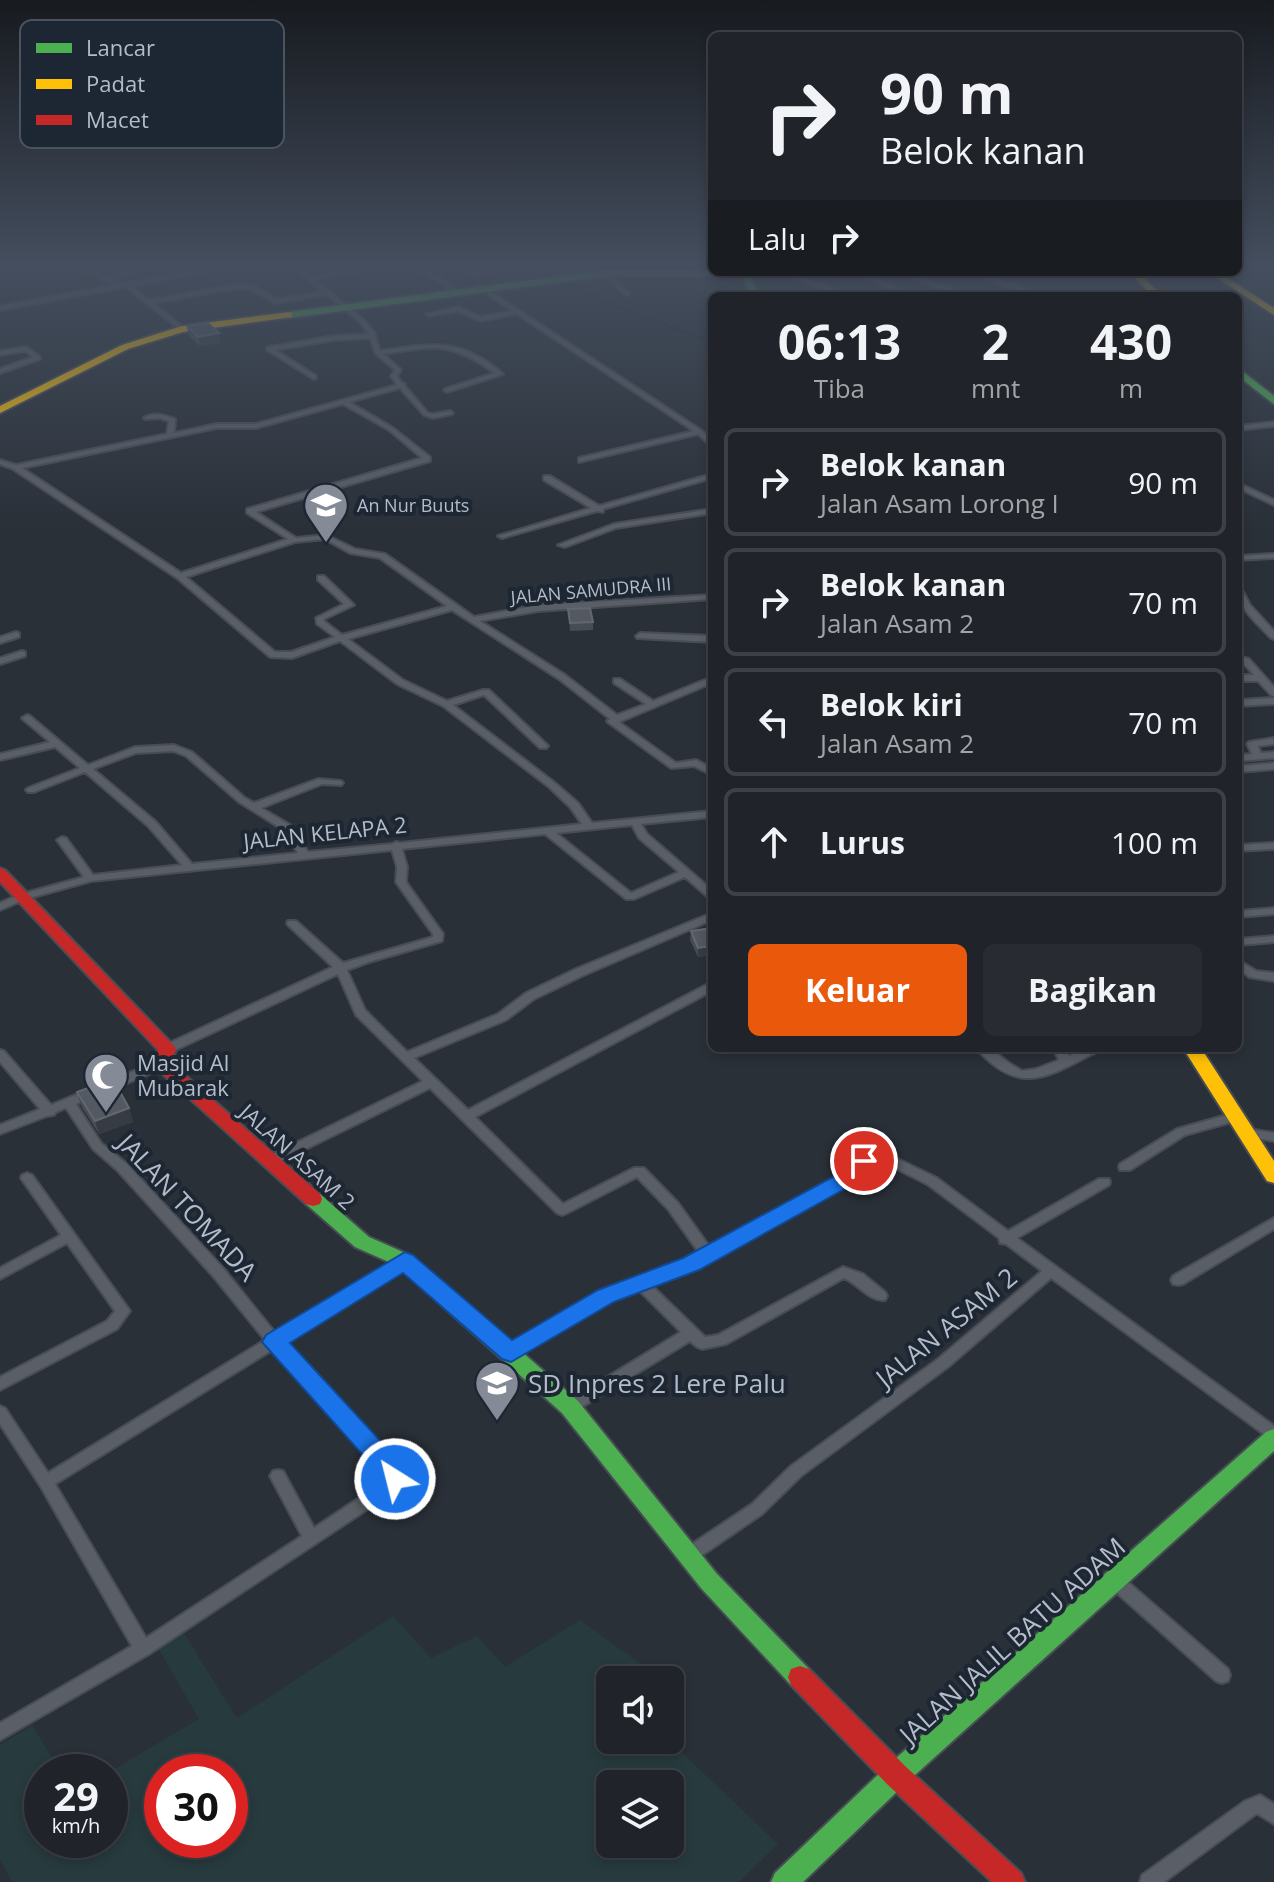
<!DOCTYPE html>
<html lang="id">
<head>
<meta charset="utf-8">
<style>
	:root { --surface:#20242a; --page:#282c32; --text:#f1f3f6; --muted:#a2a4a8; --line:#3d4147; --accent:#ea580c }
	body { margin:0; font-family:"Open Sans",sans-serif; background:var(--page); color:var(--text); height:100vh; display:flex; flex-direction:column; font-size:30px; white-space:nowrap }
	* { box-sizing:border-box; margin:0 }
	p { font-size:26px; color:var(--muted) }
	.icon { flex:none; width:44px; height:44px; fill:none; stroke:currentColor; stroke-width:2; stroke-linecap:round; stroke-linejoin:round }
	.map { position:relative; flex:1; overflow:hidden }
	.side { position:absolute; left:708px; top:292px; width:534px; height:760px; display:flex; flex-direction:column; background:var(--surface); border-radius:12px; box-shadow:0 4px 12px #0003,0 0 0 2px var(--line) }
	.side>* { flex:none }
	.hud { position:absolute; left:708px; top:32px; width:534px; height:244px; border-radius:12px; box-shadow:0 4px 12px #0003,0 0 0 2px var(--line); background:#20242a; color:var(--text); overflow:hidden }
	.buttons { position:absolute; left:596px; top:1666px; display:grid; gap:16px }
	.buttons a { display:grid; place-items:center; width:88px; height:88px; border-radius:12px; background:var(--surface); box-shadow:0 4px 12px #0003,0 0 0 2px var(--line); font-size:40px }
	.speed { position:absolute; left:24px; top:1754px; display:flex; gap:16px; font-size:40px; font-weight:700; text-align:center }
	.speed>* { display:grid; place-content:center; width:104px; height:104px; border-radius:50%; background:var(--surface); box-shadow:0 4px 12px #0003,0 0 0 2px var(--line); line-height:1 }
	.speed small { font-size:20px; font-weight:400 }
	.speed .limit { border:12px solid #d22; background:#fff; color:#111 }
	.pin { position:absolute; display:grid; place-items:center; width:68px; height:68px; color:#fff; margin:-34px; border:4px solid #fff; border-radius:50%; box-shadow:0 2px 8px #0007 }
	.me { position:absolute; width:88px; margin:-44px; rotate:324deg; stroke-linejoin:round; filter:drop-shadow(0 0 6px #0008) }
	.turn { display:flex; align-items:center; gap:28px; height:168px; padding:0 40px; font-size:36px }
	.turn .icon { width:104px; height:104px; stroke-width:2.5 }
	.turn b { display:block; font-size:56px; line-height:68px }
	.then { display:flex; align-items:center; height:76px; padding:0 40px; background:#0003; gap:16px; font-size:30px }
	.eta { display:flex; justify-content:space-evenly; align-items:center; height:136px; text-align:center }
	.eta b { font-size:48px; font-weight:700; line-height:56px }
	.primary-button { display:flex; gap:16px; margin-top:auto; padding:16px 40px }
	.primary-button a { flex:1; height:92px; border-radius:12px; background:var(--accent); color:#fff; font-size:32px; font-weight:700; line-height:92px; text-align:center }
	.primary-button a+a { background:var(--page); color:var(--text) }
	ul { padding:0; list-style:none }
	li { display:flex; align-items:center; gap:24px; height:108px; margin:0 16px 12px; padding:0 24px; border:4px solid var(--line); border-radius:12px }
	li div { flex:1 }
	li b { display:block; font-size:30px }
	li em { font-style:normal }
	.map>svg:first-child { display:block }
</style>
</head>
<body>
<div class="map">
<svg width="1274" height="1882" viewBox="0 0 1274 1882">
	<rect width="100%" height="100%" fill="#2a3038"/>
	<path fill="#273a3e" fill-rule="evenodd" d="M393 1616 431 1658 477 1636 505 1667 580 1620 645 1667 630 1680H610V1740H669L778 1844 739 1882H12L0 1859V1745L32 1725 61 1772H42V1840H110L109 1772 199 1719 157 1646 183 1632 237 1718ZM162 1772H230V1840H162ZM610 1784H670V1844H610Z"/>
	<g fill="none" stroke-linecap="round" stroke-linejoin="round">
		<path stroke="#19273c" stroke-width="2" d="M531 265 619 308 712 342"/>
		<g stroke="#484c55" stroke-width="4">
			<path id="street" d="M74 265H82L105 276 140 268 143 270 110 279 121 284 223 265H237L131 286 149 300 238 284 254 286 276 299 323 292 290 265H297L311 277 375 265H390L314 279 329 291 332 292V294L364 320 374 332 380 351C433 343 460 337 503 374L447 392 444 390 445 389 495 373C449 341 436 346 383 354L400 369 401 370 397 376 402 383 405 384V386L428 413 433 414 450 411 453 413 452 414 433 418 424 415 400 388 349 402 393 428 430 457V461L256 512 296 538 326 535 355 549 385 554 474 617 538 605 712 595V599L538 611 480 621 565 675 617 715 646 704 614 683V679H620L653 701 712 677V683L619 722 676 763 696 760 712 768V775L694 766 671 768 609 723 607 721 610 719 559 679 452 610 348 639 403 680 447 701 483 690H489L546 744 548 746 546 748H540L484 695 453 705 555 783 578 803 592 823 712 811V817L641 824 647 834 712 890V898L708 897 685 877 634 899H626L545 834 402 849 407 867 406 882 443 934 442 941 369 962 347 970 365 1010 407 1052 498 1014 526 993 576 969 712 913V920L584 975 534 999 506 1020 414 1058 468 1110 712 982V991L475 1117 563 1204 634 1168H644L678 1203 711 1249 846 1173 859 1158 877 1149 937 1178 1008 1231 1099 1179H1109L1110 1182 1109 1185 1017 1238 1274 1426V1440L1269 1438 1051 1278 948 1367 801 1476 762 1514 695 1560 689 1562 683 1560 681 1555 683 1550 752 1504 791 1466 938 1359 1042 1271 1006 1244 1000 1243 999 1238 927 1184 877 1159 869 1164 856 1179 714 1260 650 1284 705 1337 718 1335 843 1267 863 1274 885 1292 887 1296 885 1300C870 1302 858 1284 844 1278L726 1344 702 1349 697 1347 690 1341 575 1411 570 1413 565 1411 563 1407 565 1403 681 1332 638 1289 611 1300 516 1357 511 1359 506 1357 504 1353 506 1349 601 1292 700 1254 668 1209 637 1177 567 1213 562 1215 557 1213 430 1088 275 1164H265L264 1161 265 1158 423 1081 356 1015 338 974 171 1052H163L161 1049 163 1046 333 967 288 925 287 923 288 921H296L343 963 433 937V934L396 882 397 867 392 850 91 881 26 899 0 910V903L18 895 84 877 57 840 62 837 66 838 93 875 182 865 148 826 85 772 34 792H28L26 790 28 788 80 768 55 747 0 760V754L50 742 24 720 22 718 27 715 30 716 88 765 135 747 174 745 192 752 245 798 254 803 318 779 341 781 343 783 341 785 322 784 261 808 290 825 308 852 392 844 396 842 400 843 582 824 570 807 549 787 443 706 397 684 340 641 292 658 270 657 177 578 13 469 0 464V460L16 465 167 434 169 421 160 418 145 419 144 418C154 412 164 415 175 419L174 433 217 424H256L397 385 391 376 395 370 376 354 370 338 334 340 275 350 316 376V378L314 379 267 350V348L269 347 334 336 369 334 360 322 327 295 275 303 251 289 238 288 153 303 184 328 185 329 182 331 126 287 0 310V306L114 285ZM343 404 389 430 422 458 247 509V513L288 539 181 573 22 468 217 428H256ZM325 539 350 553 380 558 447 606 342 635 324 621V619L354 605 324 576H318V580L344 604 316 618 317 624 335 637 291 652H275L186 577 295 542ZM173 751 186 756 239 802 282 829 298 853 192 864 156 822 93 769 136 753ZM632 825 639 838 679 872 631 893 556 833Z
				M429 265H439L427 269 461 292V294H457L419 269Z
				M452 265C462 265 469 272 478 272 492 272 508 265 524 265L475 276Z
				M547 265H555L578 278 573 279Z
				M604 272H608L629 293V295H625L604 274Z
				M777 272H786L854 296H845Z
				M852 272H860L897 288 892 289Z
				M893 272H902L971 296H962Z
				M966 272C975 272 984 277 992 276 1004 276 1014 272 1026 272L996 279 1046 296H1037Z
				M485 288 702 431 712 441V447L698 434 579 462V458L694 431 517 314 480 321 458 311 429 316 426 314 459 307 481 317 513 311 483 291V289Z
				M26 347 40 357V359L0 373V369L33 357 25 351 0 355V351Z
				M1274 422V426L1238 430V426Z
				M712 474V478L603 509V512L597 511 502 538 498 536 591 508 544 480V476H550L599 506Z
				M1238 483 1274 500V505L1238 488Z
				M712 509V513L616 528 565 547 558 545 614 524Z
				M1274 554V558L1238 560V556Z
				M1238 588 1242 590 1250 605 1274 631V639L1271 638C1257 623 1238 609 1238 588Z
				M16 632 19 633V637L0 643V637Z
				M640 633 712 636V642L637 638 636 636Z
				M22 651 25 652V656L0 664V658Z
				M1238 656 1249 659 1274 687V696L1271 695 1258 681H1238V675H1254L1243 663 1238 662Z
				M1274 698V704L1238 706V700Z
				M1273 738 1274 744 1258 746 1261 753 1274 752V758L1238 761V755L1252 754 1247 744 1249 742Z
				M1274 763V769L1238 772V766Z
				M1274 843V849L1238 851V845Z
				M1274 908V914L1238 917V911Z
				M1274 936V942L1238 945V939Z
				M1238 960 1256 971 1274 973V981L1249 977 1238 968Z
				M976 1048H990L1009 1063 1022 1071 1036 1069 1059 1060 1053 1048H1065L1069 1056 1084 1048H1100L1098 1051C1049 1076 1020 1098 976 1048Z
				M0 1050 4 1051 51 1105 158 1061H166L168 1064 166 1067 76 1104 101 1143 127 1164 223 1268 276 1334 400 1257 405 1256 410 1257 412 1261 410 1265 283 1343 400 1471 403 1476 398 1489 149 1654 0 1740V1723L132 1646 41 1487 0 1424V1406L5 1408 48 1473 265 1340 213 1276 117 1170 93 1149 66 1108 56 1112 54 1115 47 1116 0 1134V1125L40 1109 0 1062ZM272 1350 387 1478 386 1480 314 1528 283 1471 278 1470 273 1471 270 1476 302 1536 146 1638 55 1484Z
				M1238 1112 1242 1113 1244 1116 1242 1119 1185 1135 1130 1170H1120L1119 1167 1120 1164 1177 1129Z
				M1249 1129 1274 1133V1141L1245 1136 1243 1133 1245 1130Z
				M27 1173 32 1175 130 1311 117 1329 0 1390V1377L107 1321 115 1311 67 1243 0 1279V1268L61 1235 21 1178 22 1175Z
				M1274 1218V1229L1183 1284 1178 1285 1173 1284 1171 1280 1173 1276Z
				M1115 1574 1121 1576 1228 1669 1230 1675 1228 1681 1222 1683 1216 1681 1109 1586 1107 1581 1109 1576Z
				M1260 1795 1274 1804V1824L1258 1814H1256L1164 1882H1140L1142 1875 1245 1801Z"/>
		</g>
		<g stroke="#484c55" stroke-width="4">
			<path id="fast" d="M606 270 776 272 750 276 760 296H752L742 276H606L289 318 285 315 289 312Z
				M1238 368 1274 396V404L1238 376Z
				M313 1192 320 1194 369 1237 412 1256 578 1401 717 1574 809 1669 812 1677 809 1685 800 1688 791 1685 701 1588 562 1413 398 1266 355 1247 306 1204 304 1199 306 1194Z
				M1274 1429V1451L905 1784 803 1882H771L775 1873 887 1766 1266 1432Z"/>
		</g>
		<g stroke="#484c55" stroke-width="4">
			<path id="slow" d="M1129 272H1138L1162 296H1153Z
				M1208 272H1218L1274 308V315Z
				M289 312 292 313V317L183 332 128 349 0 413V406L122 345 182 326Z
				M1183 1048H1201L1274 1161V1183L1267 1181Z"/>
		</g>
		<g stroke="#484c55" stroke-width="4">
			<path id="jam" d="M0 868 5 870 173 1045 176 1049 171 1063 320 1194 322 1199 320 1204 313 1206 306 1204 156 1068 153 1064 158 1050 0 882Z
				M800 1666 809 1669 905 1766 1021 1873 1025 1882H992L887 1784 791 1685 788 1677 791 1669Z"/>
		</g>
		<use href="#street" fill="#5a5e66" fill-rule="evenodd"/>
		<use href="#fast" fill="#4caf50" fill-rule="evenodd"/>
		<use href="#slow" fill="#ffc107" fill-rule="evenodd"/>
		<use href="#jam" fill="#c62828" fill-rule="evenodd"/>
	</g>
	<path fill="#474c55" d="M187 326 219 333 220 343 200 346 189 336Z
		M568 609 593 622V630L570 631Z
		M712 928V955L698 957 690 940 691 931Z
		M77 1092 129 1108 133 1122 99 1134 81 1106Z"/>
	<path fill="#373c44" d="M219 333 220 343 200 346 198 337Z
		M712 946V955L698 957V948Z
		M129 1108 133 1122 99 1134 95 1121Z"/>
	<path fill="#535861" stroke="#626872" stroke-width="2" d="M208 323 219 333 198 337 187 326Z
		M590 608 593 622 570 623 568 609Z
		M712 928V946L698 948 691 931Z
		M113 1079 129 1108 95 1121 77 1092Z"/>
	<linearGradient id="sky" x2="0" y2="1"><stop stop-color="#171a1f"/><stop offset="0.5" stop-color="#444e5e"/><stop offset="1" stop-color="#444e5e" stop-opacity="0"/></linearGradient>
	<rect width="1274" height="529" fill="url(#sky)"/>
	<path fill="#1a73e8" stroke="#114b97" stroke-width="2" d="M864 1154 871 1156 874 1161 859 1181 699 1270 614 1302 511 1362 502 1359 403 1273 290 1343 398 1460 407 1479 404 1487 395 1490 386 1487 380 1474 262 1342 266 1335 405 1252 413 1255 512 1340 598 1290 683 1258 844 1171 856 1156Z"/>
	<defs>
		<g id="school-pin" transform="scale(2.3)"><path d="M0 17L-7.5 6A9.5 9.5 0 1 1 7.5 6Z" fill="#848b96" stroke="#1d2633"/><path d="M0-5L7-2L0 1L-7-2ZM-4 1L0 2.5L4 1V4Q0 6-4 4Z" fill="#fff"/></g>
		<g id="mosque-pin" transform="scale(2.3)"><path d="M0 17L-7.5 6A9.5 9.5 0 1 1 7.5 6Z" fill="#848b96" stroke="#1d2633"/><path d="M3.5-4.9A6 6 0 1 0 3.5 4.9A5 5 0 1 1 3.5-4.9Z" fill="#fff"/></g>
	</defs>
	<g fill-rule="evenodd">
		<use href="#school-pin" x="326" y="505"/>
		<use href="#mosque-pin" x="106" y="1075"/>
		<use href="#school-pin" x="497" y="1383"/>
	</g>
	<g text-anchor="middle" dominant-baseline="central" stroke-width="8" stroke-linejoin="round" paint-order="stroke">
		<g font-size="18" fill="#b4bcc9" stroke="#1d2633" text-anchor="start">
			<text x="357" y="505">An Nur Buuts</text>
		</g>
		<g font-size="18" fill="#b4bcc9" stroke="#1d2633">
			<text transform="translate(591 590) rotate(-5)">JALAN SAMUDRA III</text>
		</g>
		<g font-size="22" fill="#b4bcc9" stroke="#1d2633">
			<text transform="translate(325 832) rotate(-6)">JALAN KELAPA 2</text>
			<text transform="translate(298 1156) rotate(42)">JALAN ASAM 2</text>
		</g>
		<g font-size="22" fill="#b4bcc9" stroke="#1d2633" text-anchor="start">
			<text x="137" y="1062">Masjid Al<tspan x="137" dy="25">Mubarak</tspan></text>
		</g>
		<g font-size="26" fill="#b4bcc9" stroke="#1d2633">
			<text transform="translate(188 1207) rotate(47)">JALAN TOMADA</text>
			<text transform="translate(946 1327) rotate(-39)">JALAN ASAM 2</text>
			<text transform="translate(1012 1640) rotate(-42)">JALAN JALIL BATU ADAM</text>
		</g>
		<g font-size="26" fill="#b4bcc9" stroke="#1d2633" text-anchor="start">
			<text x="528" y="1383">SD Inpres 2 Lere Palu</text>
		</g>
	</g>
	<rect x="20" y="20" width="264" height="128" rx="12" fill="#1d2633" stroke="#4a5360" stroke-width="2"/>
	<rect x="36" y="43" width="36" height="10" fill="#4caf50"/>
	<rect x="36" y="79" width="36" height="10" fill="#ffc107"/>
	<rect x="36" y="115" width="36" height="10" fill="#c62828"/>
	<g font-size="22" fill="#b4bcc9">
		<text x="86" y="56">Lancar</text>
		<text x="86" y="92">Padat</text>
		<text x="86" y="128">Macet</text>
	</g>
</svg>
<div class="buttons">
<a><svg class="icon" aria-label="sound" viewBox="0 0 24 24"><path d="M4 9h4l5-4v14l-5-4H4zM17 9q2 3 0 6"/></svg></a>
<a><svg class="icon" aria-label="layers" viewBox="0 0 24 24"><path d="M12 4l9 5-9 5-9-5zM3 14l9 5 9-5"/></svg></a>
</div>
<div class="speed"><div>29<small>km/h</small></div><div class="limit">30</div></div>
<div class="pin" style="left:864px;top:1161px;background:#d93025"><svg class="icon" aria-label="arrive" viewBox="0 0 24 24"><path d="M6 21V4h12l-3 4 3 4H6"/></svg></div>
<svg class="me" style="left:395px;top:1479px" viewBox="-20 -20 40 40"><circle r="17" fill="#1a73e8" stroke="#fff" stroke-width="3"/><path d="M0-11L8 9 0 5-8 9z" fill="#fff"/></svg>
<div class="hud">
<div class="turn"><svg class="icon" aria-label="right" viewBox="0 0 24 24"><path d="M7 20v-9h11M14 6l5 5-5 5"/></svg><div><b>90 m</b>Belok kanan</div></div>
<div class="then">Lalu<svg class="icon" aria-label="right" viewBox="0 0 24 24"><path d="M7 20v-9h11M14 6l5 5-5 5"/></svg></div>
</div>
<section class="side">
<div class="eta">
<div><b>06:13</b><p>Tiba</p></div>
<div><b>2</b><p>mnt</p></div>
<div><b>430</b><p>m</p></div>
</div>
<ul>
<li><svg class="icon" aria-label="right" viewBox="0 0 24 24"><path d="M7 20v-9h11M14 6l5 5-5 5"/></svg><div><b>Belok kanan</b><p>Jalan Asam Lorong I</p></div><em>90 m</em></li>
<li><svg class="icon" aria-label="right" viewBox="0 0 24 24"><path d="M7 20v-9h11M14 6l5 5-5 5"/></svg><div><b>Belok kanan</b><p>Jalan Asam 2</p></div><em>70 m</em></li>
<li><svg class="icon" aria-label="left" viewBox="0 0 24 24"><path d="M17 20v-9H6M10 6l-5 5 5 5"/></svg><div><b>Belok kiri</b><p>Jalan Asam 2</p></div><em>70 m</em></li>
<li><svg class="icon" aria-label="ahead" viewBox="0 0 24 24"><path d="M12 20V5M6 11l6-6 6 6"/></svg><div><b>Lurus</b></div><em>100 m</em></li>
</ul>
<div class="primary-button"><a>Keluar</a><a>Bagikan</a></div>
</section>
</div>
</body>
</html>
